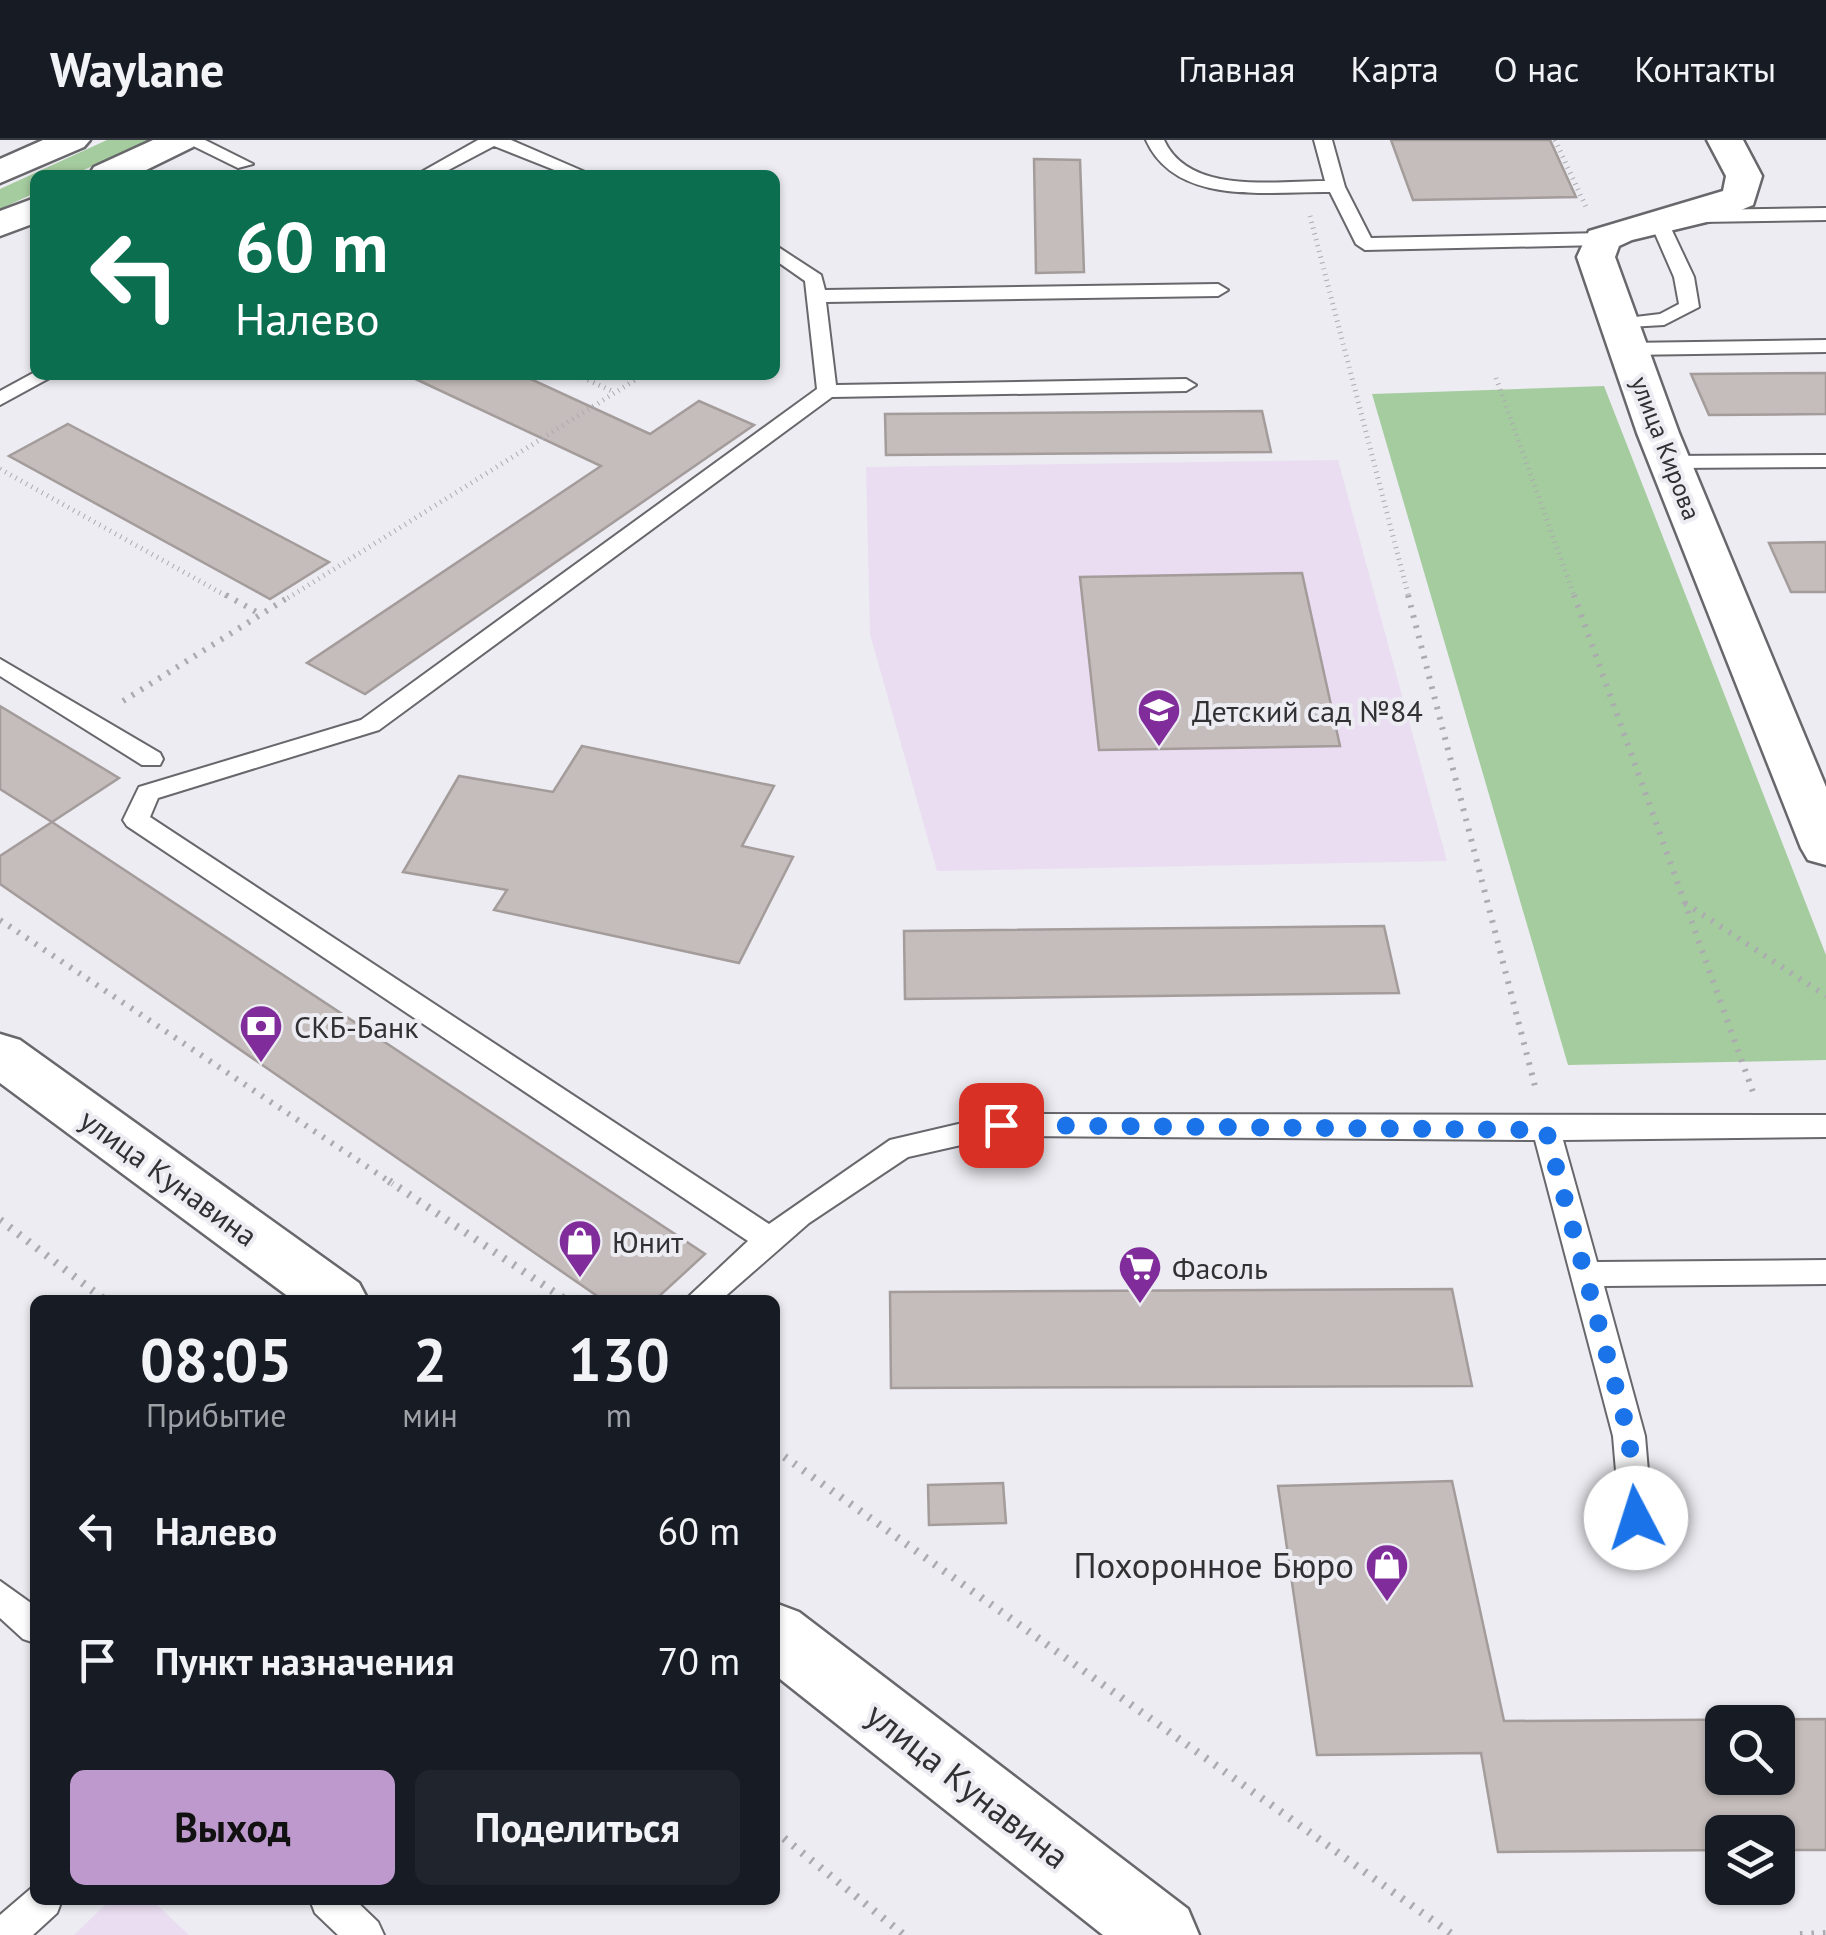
<!DOCTYPE html>
<html lang="ru">
<head>
<meta charset="utf-8">
<style>
	:root { --surface:#171b24; --page:#20242c; --text:#f1f3f6; --muted:#9ea1a6; --line:#363941; --accent:#be99cd }
	body { margin:0; font-family:"PT Sans",sans-serif; background:var(--page); color:var(--text); height:100vh; display:flex; flex-direction:column; font-size:38px; white-space:nowrap }
	* { box-sizing:border-box; margin:0 }
	p { font-size:32px; color:var(--muted) }
	.icon { flex:none; width:55px; height:55px; fill:none; stroke:currentColor; stroke-width:2; stroke-linecap:round; stroke-linejoin:round }
	.map { position:relative; flex:1; overflow:hidden }
	.side { position:absolute; left:30px; top:1155px; width:750px; height:610px; display:flex; flex-direction:column; background:var(--surface); border-radius:15px; box-shadow:0 2px 8px #0004 }
	.side>* { flex:none }
	.top-card { position:absolute; left:30px; top:30px; width:750px; height:210px; border-radius:15px; box-shadow:0 2px 8px #0004; background:#0b6e4f; color:#fff; overflow:hidden }
	.buttons { position:absolute; left:1705px; top:1565px; display:grid; gap:20px }
	.buttons a { display:grid; place-items:center; width:90px; height:90px; border-radius:15px; background:var(--surface); box-shadow:0 2px 8px #0004; font-size:50px }
	.pin { position:absolute; display:grid; place-items:center; width:85px; height:85px; color:#fff; margin:-42px; border-radius:20px; box-shadow:0 5px 15px #0006 }
	.me { position:absolute; width:110px; margin:-55px; rotate:355deg; stroke-linejoin:round; filter:drop-shadow(0 0 8px #0008) }
	.turn { display:flex; align-items:center; gap:35px; height:210px; padding:0 40px; font-size:45px }
	.turn .icon { width:130px; height:130px; stroke-width:2.5 }
	.turn b { display:block; font-size:70px; line-height:85px }
	.eta { display:flex; justify-content:space-evenly; align-items:center; height:170px; text-align:center }
	.eta b { font-size:60px; font-weight:700; line-height:70px }
	.cta { display:flex; gap:20px; margin-top:auto; padding:20px 40px }
	.cta a { flex:1; height:115px; border-radius:15px; background:var(--accent); color:#111; font-size:40px; font-weight:700; line-height:115px; text-align:center }
	.cta a+a { background:var(--page); color:var(--text) }
	ul { padding:0; list-style:none }
	li { display:flex; align-items:center; gap:30px; height:130px; padding:0 40px }
	li div { flex:1 }
	li b { display:block; font-size:38px }
	li em { font-style:normal }
	header { display:flex; align-items:center; gap:60px; box-sizing:border-box; height:140px; padding:0 50px; background:var(--surface); border-bottom:2px solid var(--line) }
	header strong { font-size:48px }
	nav { display:flex; gap:55px; margin-inline-start:auto; font-size:35px }
	.map>svg:first-child { display:block }
</style>
</head>
<body>
<header>
<strong>Waylane</strong>
<nav><a>Главная</a><a>Карта</a><a>О нас</a><a>Контакты</a></nav>
</header>
<div class="map">
<svg width="1826" height="1795" viewBox="0 0 1826 1795">
	<rect width="100%" height="100%" fill="#ececf2"/>
	<path fill="#eaddf1" d="M1338 320 1447 721 937 731 870 494 866 327Z
		M110 1760H152L189 1795H74Z"/>
	<path fill="#a5cc9e" d="M107 0H149L73 35H35V53L0 69V49Z
		M1604 246 1826 815V920L1568 925 1372 254Z"/>
	<path fill="#c4bdbb" stroke="#a39c9b" stroke-width="2.5" fill-rule="evenodd" d="M1391 0H1550L1576 57 1413 60Z
		M1034 19 1080 20 1084 132 1036 133Z
		M1826 233V274L1709 275 1691 234Z
		M407 235H522L650 294 699 261 754 285 365 554 307 523 601 326Z
		M1262 271 1271 312 886 315 885 274Z
		M68 284 329 422 270 459 9 316Z
		M1826 402V452H1791L1769 403Z
		M1302 433 1340 606 1099 610 1080 437Z
		M0 566 119 638 52 682 0 649Z
		M582 606 774 646 742 706 793 717 739 823 494 770 507 750 403 732 459 636 553 652Z
		M52 682 705 1114 655 1160H603L0 744V716Z
		M1384 786 1399 853 905 859 904 791Z
		M1452 1149 1472 1246 891 1248 890 1152Z
		M1452 1341 1504 1581 1826 1579V1710H1778V1692H1722V1710L1498 1712 1481 1613 1317 1615 1278 1346ZM1722 1582H1778V1638H1722Z
		M1003 1343 1006 1383 929 1385 928 1345Z"/>
	<g fill="none" stroke-linecap="round" stroke-linejoin="round">
		<g stroke="#67676c" stroke-width="4">
			<path id="lane" d="M181 0H205L253 24 238 28Z
				M478 0H511L592 35H567L494 6 439 35H416Z
				M1146 0H1164C1189 55 1274 41 1325 41L1314 0H1332L1345 47 1371 98 1602 93 1611 99 1602 105 1365 110 1356 104 1330 52C1268 51 1176 67 1146 0Z
				M1826 68V80L1700 82 1691 76 1700 70Z
				M1652 78 1668 82 1694 137 1699 167 1664 185 1611 188V180L1660 174 1679 164 1674 137 1650 82Z
				M775 105 821 135 825 150 1218 144 1228 150 1218 156 826 162 836 245 1186 239 1196 245 1186 251 832 257 379 590 158 658 150 677 769 1084 890 1000 1001 974 1826 975V997L1563 1000 1597 1122 1826 1120V1144L1604 1146 1645 1296 1652 1378 1648 1388 1636 1392 1624 1388 1620 1378 1613 1296 1535 1000 1001 996 908 1017 809 1083 721 1160H685L748 1101 127 686 123 680 139 647 361 580 817 249 805 141 775 120Z
				M1826 200V212L1627 215 1617 209 1627 203Z
				M35 232 55 235 0 265V251Z
				M1826 315V327L1670 328 1659 322 1670 316Z
				M0 519 160 613 163 619 160 625H142L0 536Z
				M0 1441 35 1466V1503L23 1499 0 1478Z
				M35 1745V1760H62L57 1773 33 1795H0V1775Z
				M310 1760H355L378 1782 384 1795H338L315 1773Z"/>
		</g>
		<g stroke="#67676c" stroke-width="5">
			<path id="street" d="M1707 0H1743L1762 36 1753 65 1719 79 1632 100 1619 106 1615 117 1679 293 1826 647V725L1808 720 1801 708 1637 293 1577 117 1589 91 1723 51 1726 36Z"/>
		</g>
		<g stroke="#67676c" stroke-width="5">
			<path id="secondary" d="M43 0H90L84 7 0 43V19Z
				M153 0H199L193 7 136 35H89L94 27Z
				M35 58V83L0 96V71Z
				M0 894 20 900 359 1143 368 1160H293L0 943Z
				M775 1463 799 1472 1188 1769 1199 1795H1103L775 1535Z"/>
		</g>
		<path stroke="#ababb0" stroke-width="5" stroke-dasharray="1 5" stroke-linecap="butt" d="M1555 0 1586 67
			M1310 76 1409 458
			M577 235 614 252
			M1496 238 1575 458
			M0 329 230 458
			M288 458 643 235"/>
		<path stroke="#ababb0" stroke-width="6" stroke-dasharray="2.5 8" stroke-linecap="butt" d="M226 455 260 474
			M1408 455 1536 950
			M1574 455 1753 952
			M123 561 292 455
			M1685 763 1826 856
			M0 780 393 1044"/>
		<path stroke="#ababb0" stroke-width="8" stroke-dasharray="2.5 9" stroke-linecap="butt" d="M389 1041 566 1160
			M0 1080 105 1160
			M775 1310 1453 1795
			M775 1691 904 1795
			M1800 1795 1826 1794"/>
		<use href="#lane" fill="#fff" fill-rule="evenodd"/>
		<use href="#street" fill="#fff" fill-rule="evenodd"/>
		<use href="#secondary" fill="#fff" fill-rule="evenodd"/>
	</g>
	<g fill="none" stroke-linecap="round" stroke-linejoin="round">
		<path stroke="#1a73e8" stroke-width="18" stroke-dasharray="0 32.4" d="M1001 985 1546 990 1629 1296 1636 1378"/>
	</g>
	<defs>
		<g id="school-pin" transform="scale(2.25)"><path d="M0 17L-7.5 6A9.5 9.5 0 1 1 7.5 6Z" fill="#802c9b" stroke="#ececf2"/><path d="M0-5L7-2L0 1L-7-2ZM-4 1L0 2.5L4 1V4Q0 6-4 4Z" fill="#fff"/></g>
		<g id="bank-pin" transform="scale(2.25)"><path d="M0 17L-7.5 6A9.5 9.5 0 1 1 7.5 6Z" fill="#802c9b" stroke="#ececf2"/><path d="M-6-4H6V4H-6ZM0-2.3a2.3 2.3 0 1 0 0 4.6a2.3 2.3 0 1 0 0-4.6Z" fill="#fff"/></g>
		<g id="shop-pin" transform="scale(2.25)"><path d="M0 17L-7.5 6A9.5 9.5 0 1 1 7.5 6Z" fill="#802c9b" stroke="#ececf2"/><path d="M-5-2.5h2.3a2.7 3.5 0 0 1 5.4 0H5L5.5 6h-11ZM-1.5-2.5h3a1.5 2.3 0 0 0-3 0Z" fill="#fff"/></g>
		<g id="supermarket-pin" transform="scale(2.25)"><path d="M0 17L-7.5 6A9.5 9.5 0 1 1 7.5 6Z" fill="#802c9b" stroke="#ececf2"/><path d="M-6-5.5h2.5l.6 2H6L4.5 2H-2.5L-4.4-4H-6ZM-1.5 3.2a1.3 1.3 0 1 0 .1 0ZM3 3.2a1.3 1.3 0 1 0 .1 0Z" fill="#fff"/></g>
	</defs>
	<g fill-rule="evenodd">
		<use href="#school-pin" x="1159" y="570"/>
		<use href="#bank-pin" x="261" y="886"/>
		<use href="#shop-pin" x="580" y="1101"/>
		<use href="#supermarket-pin" x="1140" y="1127"/>
		<use href="#shop-pin" x="1387" y="1425"/>
	</g>
	<g text-anchor="middle" dominant-baseline="central" stroke-width="8" stroke-linejoin="round" paint-order="stroke">
		<g font-size="25" fill="#313133" stroke="#ececf2">
			<text transform="translate(1666 308) rotate(69)">улица Кирова</text>
		</g>
		<g font-size="30" fill="#313133" stroke="#ececf2" text-anchor="start">
			<text x="1192" y="570">Детский сад №84</text>
			<text x="294" y="886">СКБ-Банк</text>
			<text x="612" y="1101">Юнит</text>
			<text x="1172" y="1127">Фасоль</text>
		</g>
		<g font-size="30" fill="#313133" stroke="#ececf2">
			<text transform="translate(169 1037) rotate(36)">улица Кунавина</text>
		</g>
		<g font-size="35" fill="#313133" stroke="#ececf2" text-anchor="end">
			<text x="1354" y="1425">Похоронное Бюро</text>
		</g>
		<g font-size="35" fill="#313133" stroke="#ececf2">
			<text transform="translate(968 1645) rotate(38)">улица Кунавина</text>
		</g>
	</g>
</svg>
<div class="buttons">
<a><svg class="icon" aria-label="search" viewBox="0 0 24 24"><circle cx="10" cy="10" r="6"/><path d="M15 15l6 6"/></svg></a>
<a><svg class="icon" aria-label="layers" viewBox="0 0 24 24"><path d="M12 4l9 5-9 5-9-5zM3 14l9 5 9-5"/></svg></a>
</div>
<div class="pin" style="left:1001px;top:985px;background:#d93025"><svg class="icon" aria-label="arrive" viewBox="0 0 24 24"><path d="M6 21V4h12l-3 4 3 4H6"/></svg></div>
<svg class="me" style="left:1636px;top:1378px" viewBox="-20 -20 40 40"><circle r="19" fill="#fff"/><path d="M0-13L10 11 0 6-10 11z" fill="#1a73e8"/></svg>
<div class="top-card">
<div class="turn"><svg class="icon" aria-label="left" viewBox="0 0 24 24"><path d="M17 20v-9H6M10 6l-5 5 5 5"/></svg><div><b>60 m</b>Налево</div></div>
</div>
<section class="side">
<div class="eta">
<div><b>08:05</b><p>Прибытие</p></div>
<div><b>2</b><p>мин</p></div>
<div><b>130</b><p>m</p></div>
</div>
<ul>
<li><svg class="icon" aria-label="left" viewBox="0 0 24 24"><path d="M17 20v-9H6M10 6l-5 5 5 5"/></svg><div><b>Налево</b></div><em>60 m</em></li>
<li><svg class="icon" aria-label="arrive" viewBox="0 0 24 24"><path d="M6 21V4h12l-3 4 3 4H6"/></svg><div><b>Пункт назначения</b></div><em>70 m</em></li>
</ul>
<div class="cta"><a>Выход</a><a>Поделиться</a></div>
</section>
</div>
</body>
</html>
